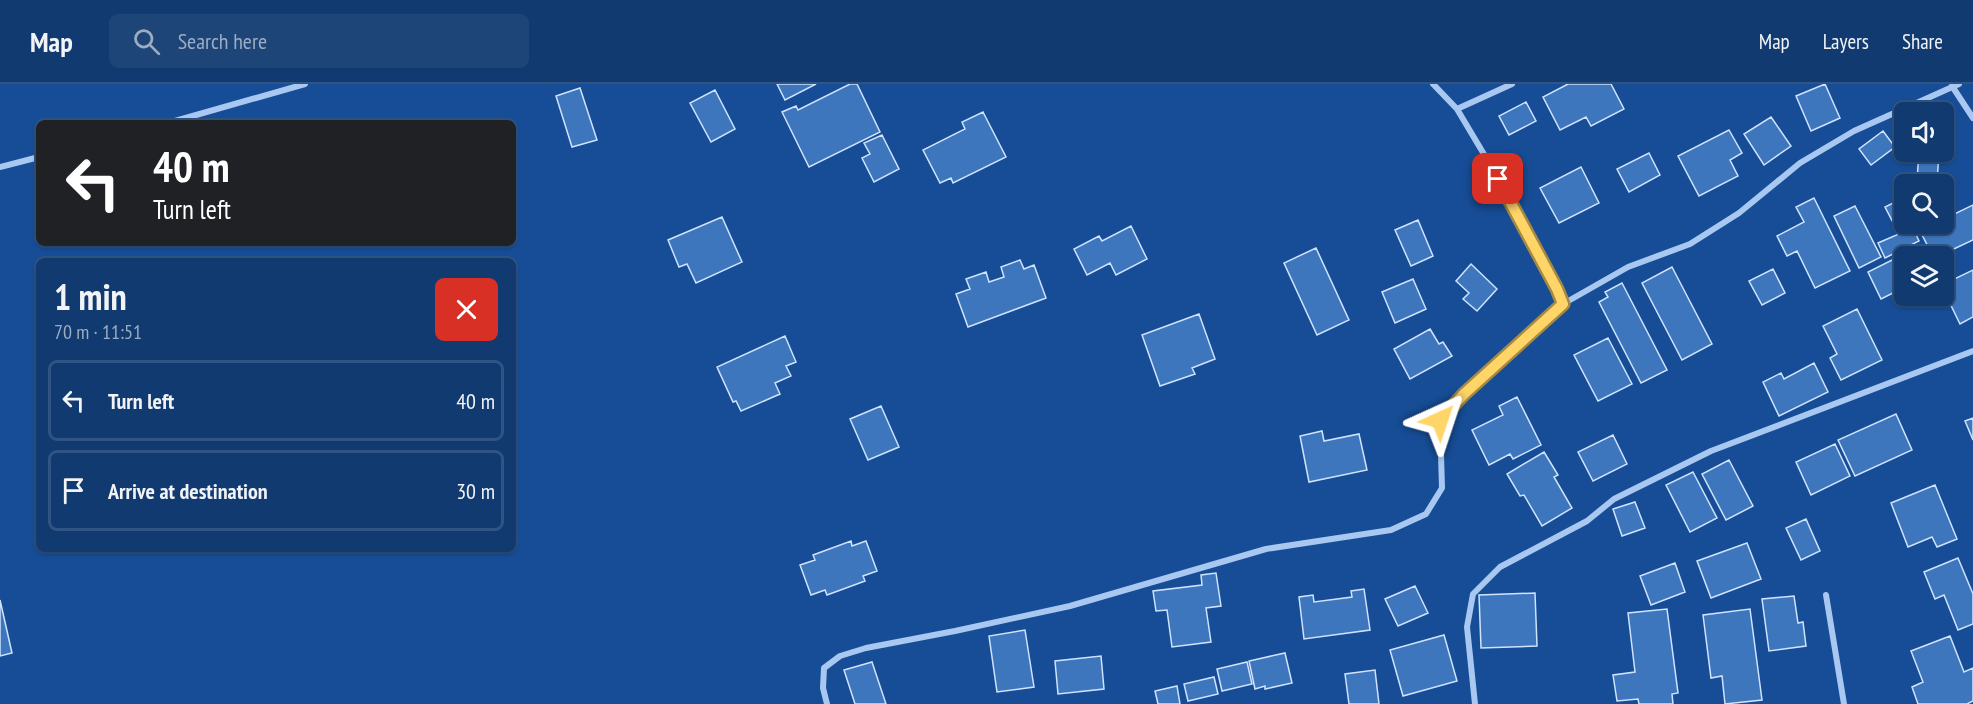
<!DOCTYPE html>
<html lang="en">
<head>
<meta charset="utf-8">
<style>
	:root { --surface:#103a70; --page:#1e4578; --text:#f1f3f6; --muted:#9cadc3; --line:#305483 }
	body { margin:0; font-family:"PT Sans Narrow",sans-serif; background:var(--page); color:var(--text); height:100vh; display:flex; flex-direction:column; font-size:22px; white-space:nowrap }
	* { box-sizing:border-box; margin:0 }
	p { font-size:20px; color:var(--muted) }
	.icon { flex:none; width:33px; height:33px; fill:none; stroke:currentColor; stroke-width:2; stroke-linecap:round; stroke-linejoin:round }
	.map { position:relative; flex:1; overflow:hidden }
	.drawer { position:absolute; left:36px; top:174px; width:480px; height:294px; display:flex; flex-direction:column; background:var(--surface); border-radius:9px; box-shadow:0 2px 4px #0004,0 0 0 2px var(--line) }
	.drawer>* { flex:none }
	.hud { position:absolute; left:36px; top:36px; width:480px; height:126px; border-radius:9px; box-shadow:0 2px 4px #0004,0 0 0 2px var(--line); background:#202124; color:#fff; overflow:hidden }
	.fabs { position:absolute; left:1894px; top:18px; display:grid; gap:12px }
	.fabs a { display:grid; place-items:center; width:60px; height:60px; border-radius:9px; background:var(--surface); box-shadow:0 2px 4px #0004,0 0 0 2px var(--line); font-size:30px }
	.pin { position:absolute; display:grid; place-items:center; width:51px; height:51px; color:#fff; margin:-26px; border-radius:12px; box-shadow:0 3px 9px #0006 }
	.me { position:absolute; width:66px; margin:-33px; rotate:42deg; stroke-linejoin:round; filter:drop-shadow(0 0 4px #0008) }
	.turn { display:flex; align-items:center; gap:21px; height:126px; padding:0 18px; font-size:27px }
	.turn .icon { width:78px; height:78px; stroke-width:2.5 }
	.turn b { display:block; font-size:42px; line-height:51px }
	.round { display:grid; place-items:center; flex:none; width:63px; height:63px; border-radius:9px; background:var(--page) }
	.head { display:flex; align-items:center; justify-content:space-between; height:102px; padding:0 18px }
	h1 { font-size:36px; font-weight:800; line-height:45px }
	ul { padding:0; list-style:none }
	li { display:flex; align-items:center; gap:18px; height:81px; margin:0 12px 9px; padding:0 6px; border:3px solid var(--line); border-radius:9px }
	li div { flex:1 }
	li b { display:block; font-size:22px }
	li em { font-style:normal }
	header { display:flex; align-items:center; gap:36px; box-sizing:border-box; height:84px; padding:0 30px; background:var(--surface); border-bottom:2px solid var(--line) }
	header strong { font-size:28px }
	nav { display:flex; gap:33px; margin-inline-start:auto; font-size:21px }
	.search { width:420px; height:54px; background:var(--page); display:flex; align-items:center; gap:15px; box-sizing:border-box; padding:0 21px; border-radius:9px; color:var(--muted); font-size:22px }
	.map>svg:first-child { display:block }
</style>
</head>
<body>
<header>
<strong>Map</strong>
<div class="search"><svg class="icon" aria-label="search" viewBox="0 0 24 24"><circle cx="10" cy="10" r="6"/><path d="M15 15l6 6"/></svg>Search here</div>
<nav><a>Map</a><a>Layers</a><a>Share</a></nav>
</header>
<div class="map">
<svg width="1973" height="620" viewBox="0 0 1973 620">
	<rect width="100%" height="100%" fill="#164d96"/>
	<path fill="#3e76be" stroke="#cfe3fc" stroke-width="1.5" d="M777 0H816L785 16Z
		M850 0H857L880 48 809 83 782 28 796 22 798 26Z
		M1568 0H1611L1624 25 1591 42 1586 33 1560 46 1543 13Z
		M1825 0 1840 34 1811 47 1796 12Z
		M580 4 597 56 572 63 556 12Z
		M715 6 735 45 711 58 690 19Z
		M1526 18 1536 37 1509 51 1499 32Z
		M983 28 1006 73 953 99 951 94 940 99 923 66 965 45 962 38Z
		M1771 33 1791 62 1764 81 1744 50Z
		M1729 46 1742 69 1730 76 1738 92 1699 112 1678 72Z
		M1883 47 1895 63 1871 81 1859 65Z
		M882 51 899 85 874 98 862 74 870 70 864 59Z
		M1919 68H1939L1937 99 1917 96Z
		M1649 69 1660 91 1629 108 1617 85Z
		M1581 83 1599 119 1559 139 1540 104Z
		M1814 114 1850 187 1815 204 1797 167 1787 172 1777 152 1804 138 1796 123Z
		M1899 116 1905 128V140H1911L1919 157 1885 174 1878 159 1899 150 1885 123Z
		M1973 121V156L1939 172H1933L1920 147 1935 140H1944V135Z
		M1855 122 1881 173 1859 184 1834 132Z
		M722 133 742 178 696 199 687 180 679 183 668 156Z
		M1418 136 1433 172 1411 182 1395 146Z
		M1131 142 1147 175 1116 191 1110 179 1087 191 1074 165 1099 152 1102 157Z
		M1316 164 1349 236 1317 251 1284 179Z
		M1947 170 1954 186 1944 191V172H1942Z
		M1898 173 1905 188V203L1881 215 1868 188Z
		M1020 176 1024 185 1034 181 1046 214 968 243 956 210 970 205 966 195 986 188 989 198 1004 193 1001 183Z
		M1471 180 1497 205 1477 227 1463 215 1469 209 1456 197Z
		M1672 183 1712 260 1682 276 1642 199Z
		M1773 185 1785 209 1762 221 1749 197Z
		M1973 186V233L1960 240 1944 207V200Z
		M1413 195 1426 225 1395 239 1382 208Z
		M1622 199 1667 286 1641 299 1599 218 1608 213 1605 208Z
		M1857 225 1882 276 1841 296 1830 274 1837 270 1823 242Z
		M1199 230 1215 275 1192 284 1195 290 1160 302 1142 251Z
		M1430 245 1439 260 1443 258 1452 272 1410 295 1394 265Z
		M785 252 796 278 786 282 791 292 775 299 780 310 741 327 736 317 733 318 717 283Z
		M1608 254 1632 300 1598 317 1574 271Z
		M1814 279 1828 308 1779 332 1763 298 1781 289 1784 295Z
		M1517 313 1541 361 1513 375 1510 370 1489 381 1472 346 1503 331 1499 322Z
		M881 322 899 363 868 376 850 335Z
		M1896 330 1912 366 1855 392 1838 356Z
		M1973 334V356L1965 337Z
		M1322 347 1324 357 1359 350 1367 386 1309 398 1300 352Z
		M1613 351 1627 380 1593 397 1578 368Z
		M1835 360 1850 392 1811 411 1796 378Z
		M1544 368 1558 391 1554 393 1572 424 1542 442 1524 411 1520 412 1507 390Z
		M1729 376 1753 422 1726 436 1702 390Z
		M1693 388 1717 434 1690 448 1666 401Z
		M1935 401 1957 455 1937 463 1932 453 1908 463 1891 419Z
		M1635 418 1645 444 1622 452 1613 425Z
		M1806 435 1820 467 1801 476 1786 444Z
		M851 457 852 462 866 457 877 487 863 492 865 497 827 511 825 506 811 511 800 481 815 476 813 471Z
		M1747 459 1761 495 1711 514 1697 477Z
		M1958 474 1973 510V540L1958 546 1944 511 1935 515 1924 488Z
		M1675 479 1685 508 1651 521 1640 492Z
		M1216 489 1221 522 1206 524 1211 558 1172 563 1167 526 1156 527 1153 507 1202 501 1201 491Z
		M1415 502 1428 529 1398 542 1385 515Z
		M1364 505 1370 546 1304 555 1299 513 1313 511 1314 518 1352 513 1351 507Z
		M1535 509 1537 562 1481 564 1479 511Z
		M1794 512 1798 539 1803 538 1806 562 1769 567 1762 515Z
		M0 516 12 569 0 572Z
		M1667 525 1678 609 1672 610 1673 620H1639L1638 615 1617 617 1613 591 1635 588 1628 529Z
		M1750 525 1762 616 1725 620 1722 592 1711 594 1703 531Z
		M1025 546 1034 603 997 608 989 552Z
		M1444 551 1457 597 1403 612 1390 566Z
		M1950 552 1964 588 1973 584V617L1967 620H1918L1912 603 1923 598 1911 567Z
		M1285 569 1292 599 1265 605V602L1255 605 1249 577Z
		M1101 572 1104 605 1058 610 1055 577Z
		M872 578 886 620H855L844 586Z
		M1247 578 1252 600 1222 607 1217 585Z
		M1375 586 1379 620H1349L1345 590Z
		M1214 593 1218 610 1188 617 1184 600Z
		M1177 602 1180 620H1158L1155 607Z"/>
	<g fill="none" stroke-linecap="round" stroke-linejoin="round">
		<path stroke="#a8c8f1" stroke-width="6" d="M1433 0 1457 25 1488 77 1557 205 1563 220
			M1952 2 1973 34
			M1457 25 1512 0
			M168 39 305 0
			M0 83 39 73
			M1826 511 1844 620
			M827 620 823 604 824 584 840 572 866 564 955 547 1070 522 1266 465 1391 446 1426 430 1442 404 1440 336 1464 310 1563 220 1628 183 1690 160 1739 129 1800 79 1854 47 1959 0
			M1475 620 1467 543 1473 510 1500 483 1587 437 1614 415 1711 367 1973 267"/>
	</g>
	<g fill="none" stroke-linecap="round" stroke-linejoin="round">
		<g stroke="#a68a44" stroke-width="15">
			<path id="route" d="M1440 336 1464 310 1563 220 1557 205 1498 95"/>
		</g>
		<use href="#route" stroke="#ffd568" stroke-width="10"/>
	</g>
</svg>
<div class="fabs">
<a><svg class="icon" aria-label="sound" viewBox="0 0 24 24"><path d="M4 9h4l5-4v14l-5-4H4zM17 9q2 3 0 6"/></svg></a>
<a><svg class="icon" aria-label="search" viewBox="0 0 24 24"><circle cx="10" cy="10" r="6"/><path d="M15 15l6 6"/></svg></a>
<a><svg class="icon" aria-label="layers" viewBox="0 0 24 24"><path d="M12 4l9 5-9 5-9-5zM3 14l9 5 9-5"/></svg></a>
</div>
<div class="pin" style="left:1498px;top:95px;background:#d93025"><svg class="icon" aria-label="arrive" viewBox="0 0 24 24"><path d="M6 21V4h12l-3 4 3 4H6"/></svg></div>
<svg class="me" style="left:1440px;top:336px" viewBox="-20 -20 40 40"><path d="M0-17L14 15 0 8-14 15z" fill="#ffd568" stroke="#fff" stroke-width="4"/></svg>
<div class="hud">
<div class="turn"><svg class="icon" aria-label="left" viewBox="0 0 24 24"><path d="M17 20v-9H6M10 6l-5 5 5 5"/></svg><div><b>40 m</b>Turn left</div></div>
</div>
<section class="drawer">
<div class="head"><div><h1>1 min</h1><p>70 m · 11:51</p></div><a class="round" style="background:#d93025;color:#fff"><svg class="icon" aria-label="close" viewBox="0 0 24 24"><path d="M6 6l12 12M18 6L6 18"/></svg></a></div>
<ul>
<li><svg class="icon" aria-label="left" viewBox="0 0 24 24"><path d="M17 20v-9H6M10 6l-5 5 5 5"/></svg><div><b>Turn left</b></div><em>40 m</em></li>
<li><svg class="icon" aria-label="arrive" viewBox="0 0 24 24"><path d="M6 21V4h12l-3 4 3 4H6"/></svg><div><b>Arrive at destination</b></div><em>30 m</em></li>
</ul>
</section>
</div>
</body>
</html>
